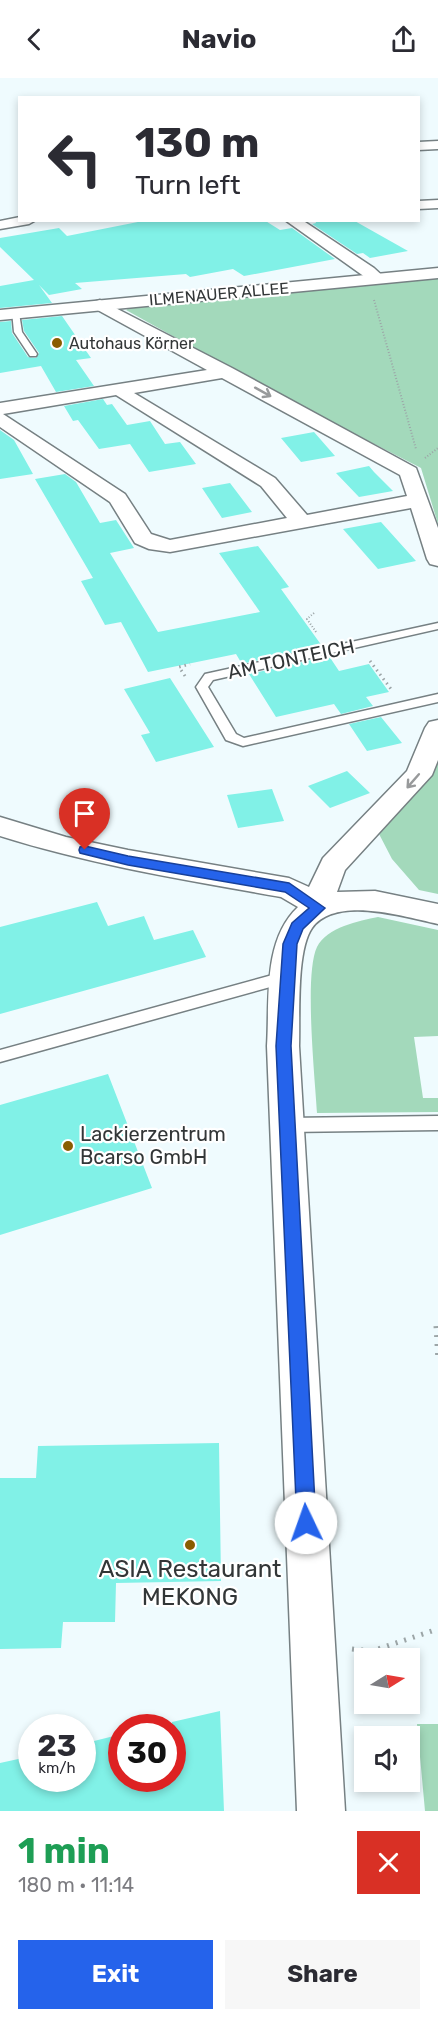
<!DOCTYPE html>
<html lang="en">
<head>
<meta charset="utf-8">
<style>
	:root { --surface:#fff; --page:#f7f7f7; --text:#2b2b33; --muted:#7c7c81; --accent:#2563eb }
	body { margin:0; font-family:Rubik,sans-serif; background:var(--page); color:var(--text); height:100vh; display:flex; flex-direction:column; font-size:22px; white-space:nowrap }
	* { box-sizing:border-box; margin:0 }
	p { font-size:20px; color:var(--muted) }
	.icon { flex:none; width:33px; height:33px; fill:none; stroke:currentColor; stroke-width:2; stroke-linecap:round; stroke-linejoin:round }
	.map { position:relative; height:1733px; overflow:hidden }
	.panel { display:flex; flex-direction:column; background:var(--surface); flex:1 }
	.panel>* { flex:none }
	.guide { position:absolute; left:18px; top:18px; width:402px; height:126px; border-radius:0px; box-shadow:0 3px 9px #0003; background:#fff; color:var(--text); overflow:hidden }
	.needle { width:39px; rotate:79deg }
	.buttons { position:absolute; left:354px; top:1570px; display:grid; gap:12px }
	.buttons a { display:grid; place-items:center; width:66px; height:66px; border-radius:0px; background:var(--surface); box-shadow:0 3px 9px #0003; font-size:30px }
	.speed { position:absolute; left:18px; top:1636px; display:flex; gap:12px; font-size:30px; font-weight:700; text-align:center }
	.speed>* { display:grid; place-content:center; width:78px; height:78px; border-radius:50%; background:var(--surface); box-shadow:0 3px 9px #0003; line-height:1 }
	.speed small { font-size:15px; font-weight:400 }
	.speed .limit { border:9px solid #d22; background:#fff; color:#111 }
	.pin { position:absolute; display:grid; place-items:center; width:51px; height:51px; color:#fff; margin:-62px -26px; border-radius:50% 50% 50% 0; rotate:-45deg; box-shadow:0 0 6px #0007 }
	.pin .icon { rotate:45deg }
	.me { position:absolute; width:66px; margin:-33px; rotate:357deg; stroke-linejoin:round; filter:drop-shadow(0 0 4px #0008) }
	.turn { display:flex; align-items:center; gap:21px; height:126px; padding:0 18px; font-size:27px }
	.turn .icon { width:78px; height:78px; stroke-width:2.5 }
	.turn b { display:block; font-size:42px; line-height:51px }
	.round { display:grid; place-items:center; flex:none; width:63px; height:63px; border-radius:0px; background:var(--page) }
	.headline { display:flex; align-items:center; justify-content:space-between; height:102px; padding:0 18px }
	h1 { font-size:36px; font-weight:700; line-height:45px; color:#1e9e55 }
	.button { display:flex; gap:12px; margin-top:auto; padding:12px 18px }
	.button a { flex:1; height:69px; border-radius:0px; background:var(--accent); color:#fff; font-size:24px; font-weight:700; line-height:69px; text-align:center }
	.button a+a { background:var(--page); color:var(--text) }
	header { display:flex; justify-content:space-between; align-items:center; height:78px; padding:0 18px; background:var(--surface); font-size:27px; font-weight:700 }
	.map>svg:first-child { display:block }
</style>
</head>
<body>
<header><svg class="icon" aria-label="back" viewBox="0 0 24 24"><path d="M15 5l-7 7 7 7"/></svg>Navio<svg class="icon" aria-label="share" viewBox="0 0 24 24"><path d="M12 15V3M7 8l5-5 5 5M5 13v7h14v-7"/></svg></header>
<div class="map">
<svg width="438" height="1733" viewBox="0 0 438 1733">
	<rect width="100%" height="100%" fill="#effbfe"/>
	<path fill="#a3d9bb" d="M438 199V446L421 390 277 316 126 232 135 227Z
		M438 678V816L419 812 392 781 378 754Z
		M378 839 438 852V958L414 959 423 1020H438V1034L317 1035C315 1000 304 896 317 869 327 849 359 843 378 839Z
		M417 1646H438V1733H425Z"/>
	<path fill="#81f1e7" d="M148 142H264L280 152 292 150 335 181 244 198 233 191 190 199 186 196 75 205 82 211 49 217 39 207 52 225 0 230V208L34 202 0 169V160L59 150 67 158Z
		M315 142H353L408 173 370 180 363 175 357 176 312 146 316 145Z
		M62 238 91 280 76 282 94 308 56 314 41 288 0 295V244L11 243 12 255 28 279 36 280 39 275 24 253 22 242Z
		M103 321 107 327 112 326 127 347 150 343 165 366 180 364 196 386 149 394 130 366 99 371 78 342 73 343 64 328Z
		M0 352 14 362 33 396 0 401Z
		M314 354 335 378 301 384 281 360Z
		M369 388 374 394 393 413 359 419 336 395Z
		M65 396 76 404 100 445 116 442 134 470 110 475 158 554 260 534 219 475 258 468 289 509 281 511 322 568 242 586 236 576 148 594 121 544 105 547 81 503 93 500 35 401Z
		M230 405 252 434 222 440 202 410Z
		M381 444 416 483 378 491 343 451Z
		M329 578 339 593 369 586 389 614 366 619 373 628 341 636 334 626 276 639 249 596Z
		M170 600 214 669 156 684 141 657 150 655 124 611Z
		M381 639 402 665 367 673 349 646Z
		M347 693 370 715 330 730 308 708Z
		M272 711 284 743 238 750 227 717Z
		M97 824 108 848 144 838 154 862 193 852 206 879 0 936V849Z
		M108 996 152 1110 0 1157V1027Z
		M219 1365 221 1503 116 1505 115 1544H63L61 1570 0 1571V1400H36L38 1368Z
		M220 1633 224 1733H0V1685L32 1678V1701H82V1666L122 1656V1701H172V1644Z"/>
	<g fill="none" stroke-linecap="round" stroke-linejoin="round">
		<g stroke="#768083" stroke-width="3">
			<path id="lane" d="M12 233 19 235 22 254 37 276 36 278H30L14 254Z
				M438 545V551L213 602 208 609 236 656 244 660 438 616V624L243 668 226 662 196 609 205 596Z
				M287 893 292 895 295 899 292 903 0 984V972Z
				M438 1038V1052L287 1054 281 1052 279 1047 281 1042 287 1040Z"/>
		</g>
		<g stroke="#768083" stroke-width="3">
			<path id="street" d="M438 63V71L418 72V64Z
				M438 122V130L418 131V123Z
				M20 139V142H36L29 146 0 151V143Z
				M285 142H302L374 190 386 201 384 204H372Z
				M100 222 232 290 416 390 438 450V488L430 486 427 481 411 430 170 474 149 471 135 465 110 424 0 349V325L207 292 94 230 92 227 94 224ZM222 300 400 397 407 418 307 437 275 400 134 315ZM116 317 261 408 287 440 170 462 151 456 125 416 3 336Z
				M438 642V682L432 697 345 792 337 814 375 813 438 826V846C405 839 336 817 312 850 296 873 300 939 299 968L345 1733H297L267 968C270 923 262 863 298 829L281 819C186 802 92 787 0 758V739L66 759 128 772 289 800 309 809 323 780 407 693 425 650 429 644Z"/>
		</g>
		<g stroke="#768083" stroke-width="3">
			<path id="secondary" d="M438 190V200L0 242V232Z"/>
		</g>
		<path stroke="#9ca5a7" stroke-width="2" stroke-dasharray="1 2" stroke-linecap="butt" d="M374 222 416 371
			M425 380 438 370
			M314 535 307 541 316 554"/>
		<path stroke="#9ca5a7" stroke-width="3" stroke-dasharray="1.5 4" stroke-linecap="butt" d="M370 583 391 611
			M185 598 179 589 190 586"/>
		<path stroke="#9ca5a7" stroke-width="5" stroke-dasharray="2 7" stroke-linecap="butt" d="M436 1248 438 1283
			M352 1571 372 1573 438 1551"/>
		<use href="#lane" fill="#fff" fill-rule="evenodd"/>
		<use href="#street" fill="#fff" fill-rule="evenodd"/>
		<use href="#secondary" fill="#fff" fill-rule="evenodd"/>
	</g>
	<defs><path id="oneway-shaft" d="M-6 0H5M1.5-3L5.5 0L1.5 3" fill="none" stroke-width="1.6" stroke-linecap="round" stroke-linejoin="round" transform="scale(1.5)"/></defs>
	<g stroke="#989a9b">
		<use href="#oneway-shaft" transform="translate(263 314) rotate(29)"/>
		<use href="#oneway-shaft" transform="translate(413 703) rotate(131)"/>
	</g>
	<path fill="#2563eb" stroke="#184099" stroke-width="1.5" d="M85 768 128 778 289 805 325 830 303 851 297 866 291 968 316 1445 313 1452 306 1455 300 1452 297 1445 276 968 283 866 292 845 309 830 285 814 128 787 80 775 79 772 80 769Z"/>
	<g fill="#8a5d00" stroke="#fff" stroke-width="2">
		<circle cx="57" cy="265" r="6"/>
		<circle cx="68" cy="1068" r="6"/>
		<circle cx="190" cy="1467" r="6"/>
	</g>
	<g text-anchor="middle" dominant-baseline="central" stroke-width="4.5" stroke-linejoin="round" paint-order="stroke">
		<g font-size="16" fill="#323637" stroke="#fff">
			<text transform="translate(219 216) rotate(-5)">ILMENAUER ALLEE</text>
		</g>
		<g font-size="16" fill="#323637" stroke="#fff" text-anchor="start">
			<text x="69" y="265">Autohaus Körner</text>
		</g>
		<g font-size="20" fill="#323637" stroke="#fff">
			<text transform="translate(291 581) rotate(-12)">AM TONTEICH</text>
		</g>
		<g font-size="20" fill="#323637" stroke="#fff" text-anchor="start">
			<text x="80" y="1056">Lackierzentrum<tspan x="80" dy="23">Bcarso GmbH</tspan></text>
		</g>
		<g font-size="24" fill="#323637" stroke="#fff">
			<text x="190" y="1491">ASIA Restaurant<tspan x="190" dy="28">MEKONG</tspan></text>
		</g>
	</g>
</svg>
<div class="buttons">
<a><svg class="needle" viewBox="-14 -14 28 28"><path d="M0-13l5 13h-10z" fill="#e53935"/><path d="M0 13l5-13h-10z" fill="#7c7c81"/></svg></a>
<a><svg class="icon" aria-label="sound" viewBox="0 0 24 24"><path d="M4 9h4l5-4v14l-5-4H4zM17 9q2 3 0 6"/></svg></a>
</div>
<div class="speed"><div>23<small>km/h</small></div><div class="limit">30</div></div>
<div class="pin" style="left:85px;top:772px;background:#d93025"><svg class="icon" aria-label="arrive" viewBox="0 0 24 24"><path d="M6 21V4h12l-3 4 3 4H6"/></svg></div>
<svg class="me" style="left:306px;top:1445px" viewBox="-20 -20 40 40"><circle r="19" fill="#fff"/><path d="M0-13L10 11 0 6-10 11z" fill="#2563eb"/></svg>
<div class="guide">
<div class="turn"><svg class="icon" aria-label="left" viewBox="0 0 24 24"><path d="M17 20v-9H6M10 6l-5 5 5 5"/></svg><div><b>130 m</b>Turn left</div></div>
</div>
</div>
<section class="panel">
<div class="headline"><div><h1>1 min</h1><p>180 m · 11:14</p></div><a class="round" style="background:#d93025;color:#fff"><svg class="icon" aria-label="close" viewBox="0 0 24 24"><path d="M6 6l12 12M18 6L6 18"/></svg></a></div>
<div class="button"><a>Exit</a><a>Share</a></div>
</section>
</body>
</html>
